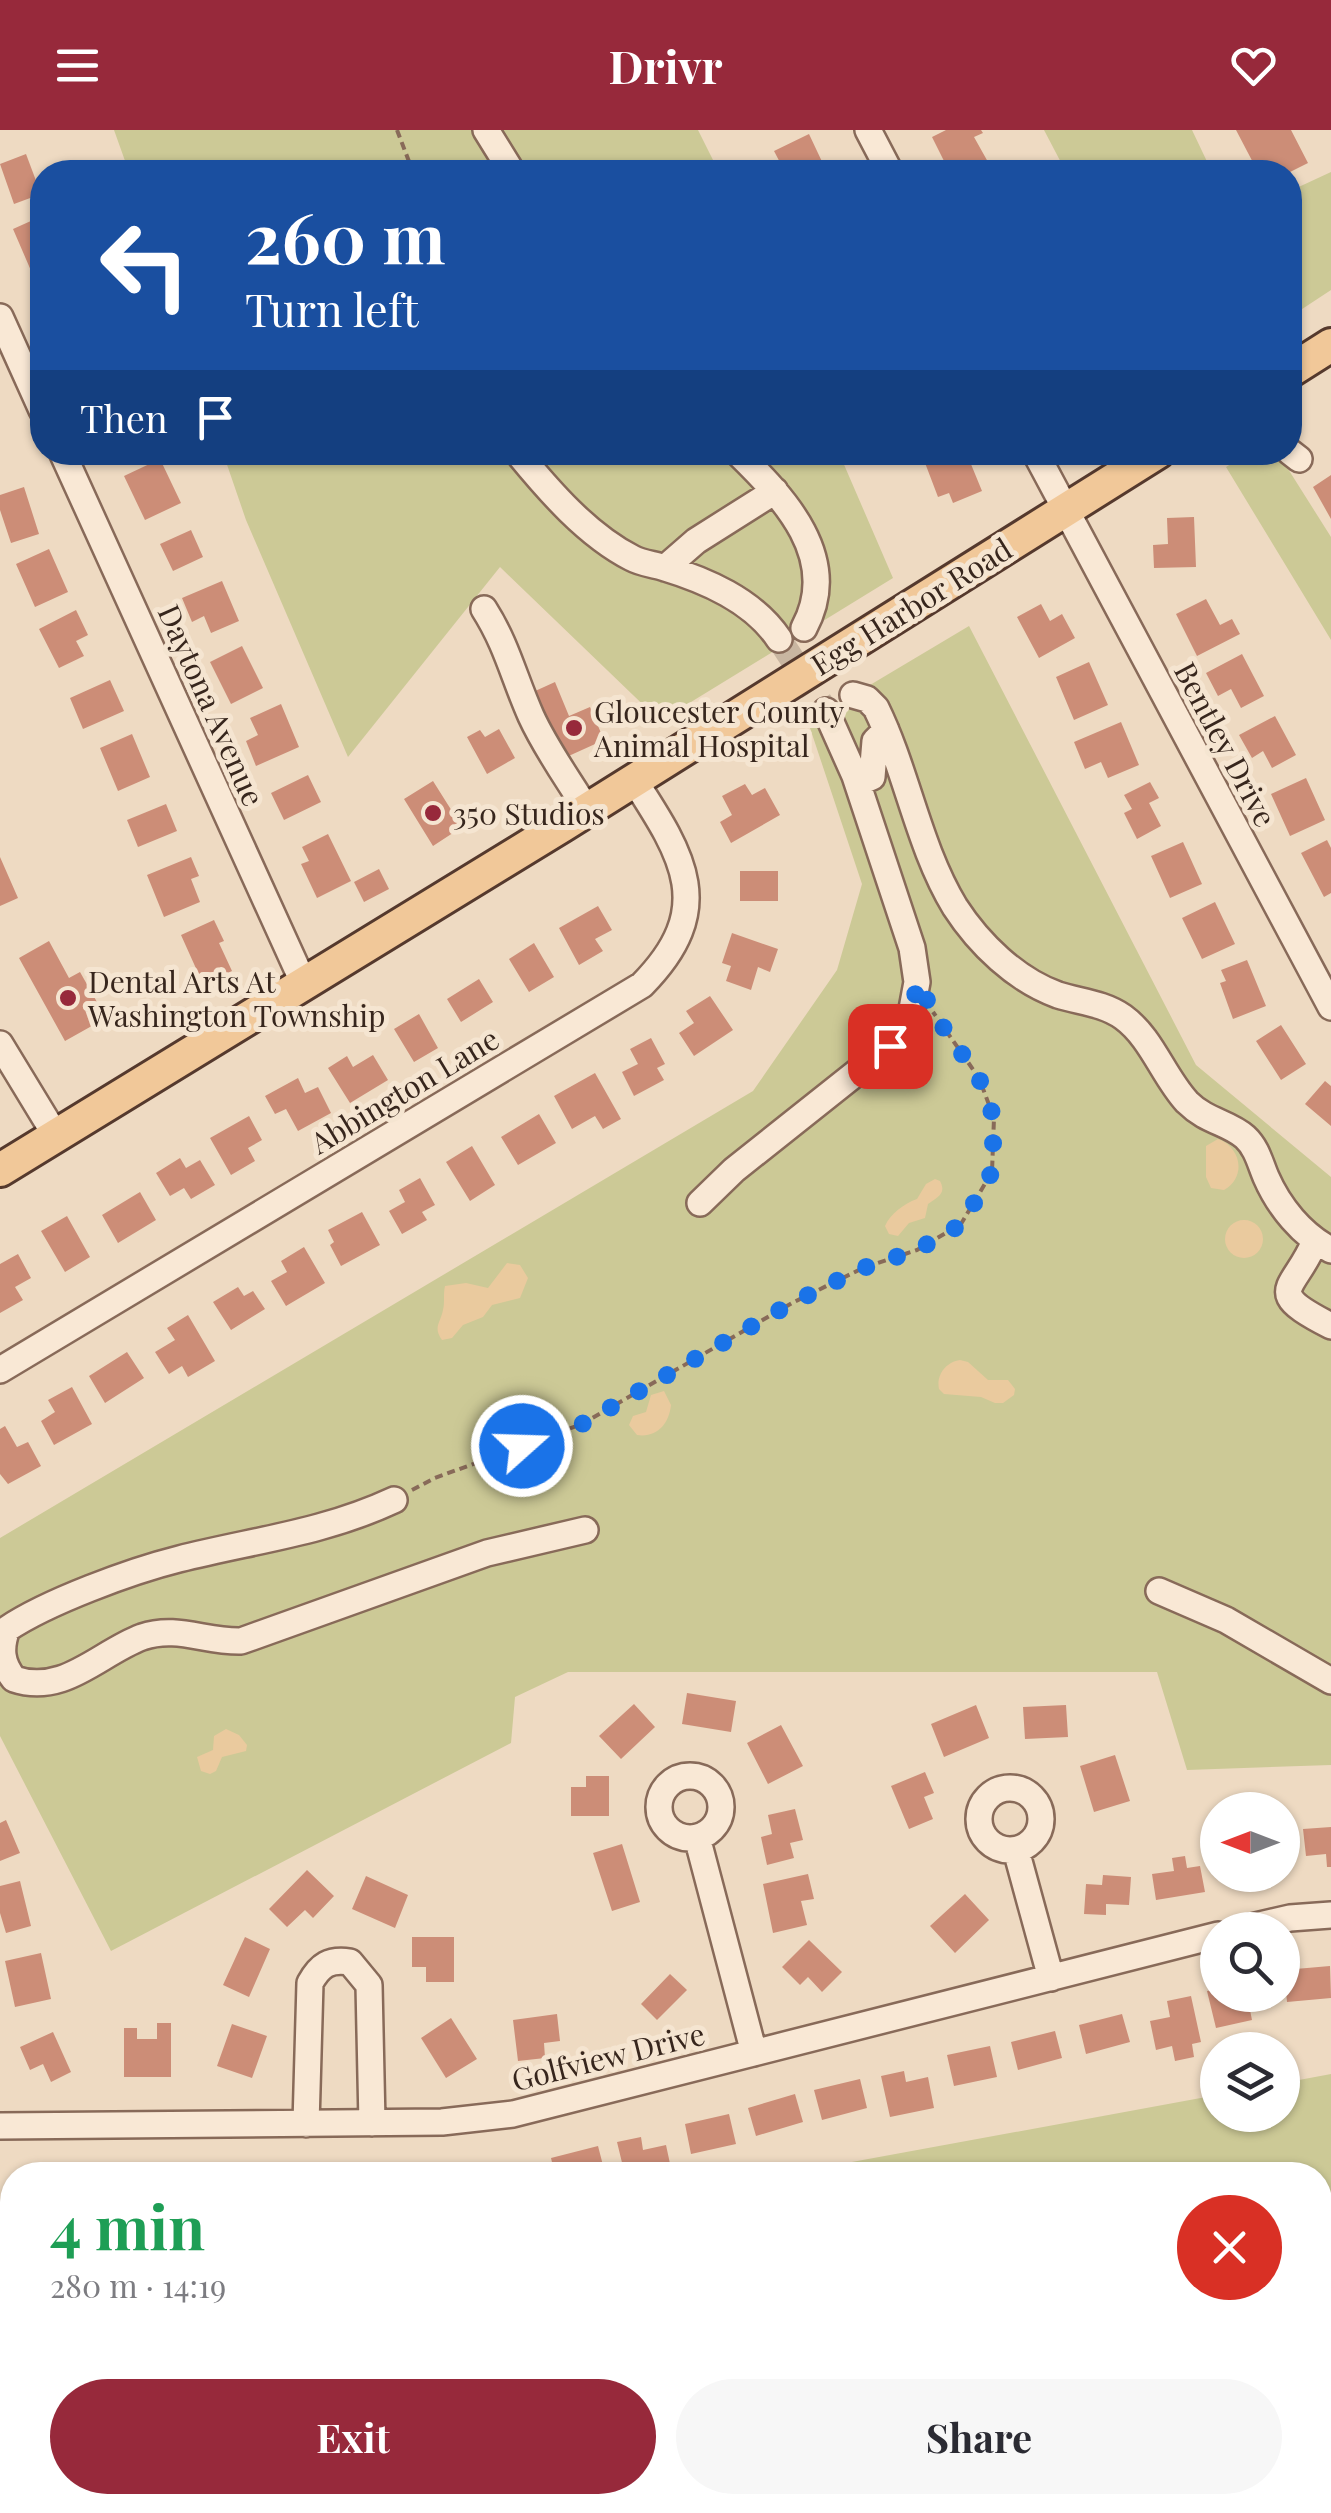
<!DOCTYPE html>
<html lang="en">
<head>
<meta charset="utf-8">
<style>
	:root { --surface:#fff; --page:#f7f7f7; --text:#2b2b33; --muted:#7c7c81; --accent:#97293b }
	body { margin:0; font-family:"Playfair Display",serif; background:var(--page); color:var(--text); height:100vh; display:flex; flex-direction:column; font-size:38px; white-space:nowrap }
	* { box-sizing:border-box; margin:0 }
	p { font-size:32px; color:var(--muted) }
	.icon { flex:none; width:55px; height:55px; fill:none; stroke:currentColor; stroke-width:2; stroke-linecap:round; stroke-linejoin:round }
	.map { position:relative; flex:1; overflow:hidden }
	.drawer { position:absolute; left:0px; top:2032px; width:1332px; height:352px; display:flex; flex-direction:column; background:var(--surface); border-radius:40px 40px 0 0; box-shadow:0 2px 8px #0004 }
	.drawer>* { flex:none }
	.banner { position:absolute; left:30px; top:30px; width:1272px; height:305px; border-radius:40px; box-shadow:0 2px 8px #0004; background:#1a4fa0; color:#fff; overflow:hidden }
	.needle { width:65px; rotate:270deg }
	.buttons { position:absolute; left:1200px; top:1662px; display:grid; gap:20px }
	.buttons a { display:grid; place-items:center; width:100px; height:100px; border-radius:50%; background:var(--surface); box-shadow:0 2px 8px #0004; font-size:50px }
	.pin { position:absolute; display:grid; place-items:center; width:85px; height:85px; color:#fff; margin:-42px; border-radius:20px; box-shadow:0 5px 15px #0006 }
	.me { position:absolute; width:110px; margin:-55px; rotate:70deg; stroke-linejoin:round; filter:drop-shadow(0 0 8px #0008) }
	.turn { display:flex; align-items:center; gap:35px; height:210px; padding:0 50px; font-size:45px }
	.turn .icon { width:130px; height:130px; stroke-width:2.5 }
	.turn b { display:block; font-size:70px; line-height:85px }
	.then { display:flex; align-items:center; height:95px; padding:0 50px; background:#0003; gap:20px; font-size:38px }
	.round { display:grid; place-items:center; flex:none; width:105px; height:105px; border-radius:52px; background:var(--page) }
	.headline { display:flex; align-items:center; justify-content:space-between; height:170px; padding:0 50px }
	h1 { font-size:60px; font-weight:700; line-height:75px; color:#1e9e55 }
	.cta { display:flex; gap:20px; margin-top:auto; padding:20px 50px }
	.cta a { flex:1; height:115px; border-radius:60px; background:var(--accent); color:#fff; font-size:40px; font-weight:700; line-height:115px; text-align:center }
	.cta a+a { background:var(--page); color:var(--text) }
	header { display:flex; justify-content:space-between; align-items:center; height:130px; padding:0 50px; background:var(--accent); color:#fff; font-size:45px; font-weight:700 }
	.map>svg:first-child { display:block }
</style>
</head>
<body>
<header><svg class="icon" aria-label="menu" viewBox="0 0 24 24"><path d="M4 6h16M4 12h16M4 18h16"/></svg>Drivr<svg class="icon" aria-label="heart" viewBox="0 0 24 24"><path d="M12 20l-8-8c-3-5 5-10 8-4 3-6 11-1 8 4z"/></svg></header>
<div class="map">
<svg width="1331" height="2383" viewBox="0 0 1331 2383">
	<rect width="100%" height="100%" fill="#eedac2"/>
	<path fill="#ccc996" d="M114 0H698L719 42H129Z
		M1044 0H1192L1212 42H1066Z
		M1331 42V160L1290 187V61Z
		M223 323H839L893 448 660 591 500 437 348 627 246 390Z
		M1249 323H1278L1331 407V510L1226 337Z
		M969 496 1196 935 1331 1047V1635L1187 1640 1157 1542H568L515 1567 511 1613 111 1821 0 1606V1408L753 961 837 840 862 754 808 592Z
		M1331 1944V2114L1320 2115V2045H807L830 2036 1217 1965 1218 1985H1282L1283 1953Z
		M12 2149V2372H853L856 2383H0V2151Z
		M1320 2213 1331 2230V2333L1320 2334Z"/>
	<path fill="#eaca9e" d="M1218 1009C1241 1017 1247 1047 1224 1060L1211 1058 1206 1047V1016Z
		M935 1049 940 1051C947 1064 937 1067 928 1074L925 1088 909 1093 898 1106 889 1104 885 1096C890 1084 905 1073 917 1069L926 1054Z
		M1225 1109a19 19 0 1 1 38 0a19 19 0 1 1-38 0Z
		M507 1133 520 1135 528 1148 520 1168 492 1175 483 1187 463 1195 452 1208 442 1210C433 1197 440 1194 443 1180 445 1172 443 1164 445 1156L466 1153 488 1158Z
		M960 1230 968 1232 988 1250H1008L1015 1259 1014 1265 1003 1273H995L981 1267 944 1264 939 1259C936 1245 946 1232 960 1230Z
		M664 1261 671 1275C669 1294 657 1308 637 1305L629 1295 633 1286 646 1282 651 1265Z
		M226 1599 239 1605 247 1615 246 1621 222 1627 216 1641 210 1644 201 1641 197 1627 213 1620 214 1606Z"/>
	<path fill="#cc8d77" d="M946 0H981L983 3 974 7 988 32 969 42H957L955 38 949 41 932 7Z
		M1236 0H1291L1308 33 1290 42H1258Z
		M809 4 825 38 815 42H785L774 21Z
		M26 24 41 64 14 74 0 34Z
		M42 86V139L32 143 13 99Z
		M930 322H950L952 328 966 322 982 361 953 373 949 363 938 367 922 325Z
		M160 329 181 373 145 390 124 346Z
		M1331 345V389L1313 357Z
		M24 357 39 404 11 413 0 380V365Z
		M1194 387 1196 437 1154 438 1153 415 1168 414 1167 388Z
		M191 400 203 427 173 441 160 414Z
		M49 419 68 462 35 477 16 434Z
		M222 451 239 491 211 503 204 486 192 492 182 468Z
		M1206 469 1220 495 1232 489 1240 504 1197 526 1176 484Z
		M1041 474 1050 491 1062 484 1075 508 1039 528 1017 487Z
		M76 480 88 505 76 511 84 526 59 538 39 499Z
		M242 516 263 558 231 574 210 532Z
		M1242 524 1264 566 1241 578 1231 559 1218 566 1206 543Z
		M1089 532 1108 575 1074 590 1056 547Z
		M110 550 124 581 83 599 70 568Z
		M555 552 569 586 590 577 604 610 562 629 533 562Z
		M281 574 299 617 256 636 246 611 258 605 250 588Z
		M1275 586 1296 625 1272 638 1263 621 1252 628 1239 605Z
		M1121 592 1139 635 1108 648 1101 632 1085 639 1074 612Z
		M499 599 515 628 487 644 467 607 480 600 485 607Z
		M132 604 150 647 118 661 100 618Z
		M308 645 321 672 284 690 271 663Z
		M1306 648 1325 690 1290 706 1271 664Z
		M433 651 462 697 433 716 404 669Z
		M1150 652 1159 668 1149 673 1161 696 1137 709 1124 683 1132 679 1124 665Z
		M745 654 752 665 765 658 780 685 731 713 720 692 732 685 722 666Z
		M166 674 177 701 138 717 127 690Z
		M328 704 351 751 317 768 301 734 309 731 302 717Z
		M1327 710 1331 718V763L1324 767 1301 723Z
		M1183 712 1202 754 1170 768 1151 726Z
		M0 727 18 768 0 776Z
		M191 727 199 746 191 749 200 772 164 787 147 745Z
		M379 739 389 759 364 772 354 752Z
		M740 741H778V771H740Z
		M1215 772 1235 814 1202 829 1182 788Z
		M598 776 612 800 595 809 603 821 579 835 559 798Z
		M214 790 224 811 219 813 232 841 203 854 181 805Z
		M732 803 778 819 770 842 758 837 751 860 726 851 731 836 722 833Z
		M49 811 69 848 80 842 106 888 65 911 19 828Z
		M534 813 554 847 529 862 509 829Z
		M1247 830 1266 876 1233 889 1220 853 1226 851 1221 840Z
		M479 849 493 872 461 892 447 869Z
		M710 866 733 900 694 926 679 903 694 893 686 881Z
		M419 884 438 918 414 932 394 899Z
		M1281 895 1306 934 1281 950 1256 911Z
		M651 908 665 934 657 938 664 950 634 966 622 942 638 934 630 919Z
		M373 925 388 950 350 973 328 938 347 926 353 937Z
		M595 943 621 989 603 999 595 986 572 999 554 966Z
		M298 948 305 963 318 957 331 983 298 1001 286 979 275 984 265 966Z
		M1325 951 1331 956V996L1305 974Z
		M539 984 556 1013 518 1035 501 1007Z
		M249 986 262 1010 248 1018 255 1031 231 1045 210 1008Z
		M472 1016 495 1055 470 1071 446 1032Z
		M180 1028 186 1038 200 1030 215 1055 191 1069 184 1058 170 1066 156 1043Z
		M420 1048 435 1075 422 1082 427 1090 402 1104 389 1081 405 1072 399 1060Z
		M140 1062 156 1090 118 1113 102 1085Z
		M362 1082 380 1115 341 1136 330 1115 334 1112 328 1100Z
		M67 1086 90 1127 65 1142 41 1101Z
		M304 1117 325 1153 286 1176 271 1151 287 1142 281 1131Z
		M18 1124 31 1148 15 1157 23 1170 0 1183V1134Z
		M238 1157 244 1166 253 1161 265 1179 231 1200 213 1172Z
		M188 1185 215 1231 188 1247 182 1236 169 1244 155 1222 175 1210 167 1198Z
		M127 1222 144 1248 105 1273 89 1246Z
		M72 1257 92 1294 54 1315 41 1291 55 1282 48 1270Z
		M5 1296 17 1317 28 1312 41 1336 8 1354 0 1344V1299Z
		M687 1563 736 1571 731 1602 682 1594Z
		M634 1574 655 1597 621 1629 599 1606Z
		M976 1575 989 1608 944 1627 931 1594Z
		M1066 1575 1068 1607 1025 1609 1023 1577Z
		M781 1595 803 1636 768 1654 747 1613Z
		M1115 1625 1130 1671 1094 1682 1080 1636Z
		M925 1642 934 1663 924 1667 933 1689 909 1699 891 1656Z
		M586 1646H609V1686H571V1657H586Z
		M795 1679 803 1710 790 1713 794 1728 767 1735 761 1707 772 1704 768 1685Z
		M6 1690 20 1723 0 1731V1693Z
		M1331 1697V1737H1327L1326 1724 1306 1726 1303 1699Z
		M622 1714 640 1772 612 1781 593 1723Z
		M1185 1726 1187 1738 1200 1736 1205 1762 1156 1770 1152 1744 1174 1741 1172 1728Z
		M307 1740 334 1766 313 1788 305 1780 287 1797 269 1779Z
		M808 1744 814 1769 801 1771 807 1795 773 1803 763 1754Z
		M1103 1745 1131 1747 1129 1775 1106 1774V1785L1084 1784 1086 1754 1102 1755Z
		M366 1746 408 1765 395 1798 352 1779Z
		M20 1751 31 1796 6 1803 0 1783V1756Z
		M965 1764 989 1790 955 1823 930 1796Z
		M245 1807 270 1819 249 1867 223 1855Z
		M412 1807H454V1852H426V1837H412Z
		M809 1810 842 1842 822 1862 808 1847 800 1855 782 1837Z
		M41 1823 51 1869 15 1877 5 1831Z
		M1330 1836 1331 1868 1287 1872 1284 1840Z
		M670 1844 687 1860 657 1890 641 1874Z
		M1218 1859V1865H1259L1260 1873 1249 1875 1252 1890 1216 1898 1207 1861Z
		M1191 1866 1201 1912 1192 1914 1194 1927 1175 1931 1172 1916 1156 1920 1150 1891 1170 1887 1167 1871Z
		M557 1884 560 1911 544 1913 545 1928 518 1931 513 1890Z
		M1122 1884 1130 1912 1086 1924 1079 1895Z
		M451 1888 477 1929 446 1948 421 1908Z
		M157 1893H171V1947H124V1898H137V1909H157Z
		M232 1894 267 1906 252 1948 217 1936Z
		M1055 1901 1062 1928 1018 1940 1011 1912Z
		M53 1902 71 1942 51 1952 43 1934 30 1940 20 1917Z
		M990 1916 997 1947 954 1956 947 1925Z
		M904 1941 906 1952 928 1947 934 1978 890 1987 881 1946Z
		M860 1949 867 1978 822 1990 814 1960Z
		M795 1964 803 1992 756 2006 748 1978Z
		M729 1984 736 2014 691 2024 685 1994Z
		M641 2007 643 2020 666 2015 672 2043 625 2045 617 2012Z
		M598 2016 605 2043 555 2045 551 2028Z
		M532 2033 533 2045H485L484 2040Z
		M930 2372H964L961 2383H927Z
		M1150 2372H1175L1178 2383H1147L1144 2374Z"/>
	<g fill="none" stroke-linecap="round" stroke-linejoin="round">
		<path stroke="#c9b6a1" stroke-width="25" stroke-dasharray="25 12" stroke-linecap="butt" d="M779 509 826 581"/>
		<g stroke="#886a59" stroke-width="30">
			<path id="minor" d="M486 0 512 42
				M868 0 890 42
				M0 187 42 280
				M62 322 304 854
				M517 322C549 361 587 405 632 428 641 433 652 434 662 437 705 450 753 470 779 509
				M737 322C784 368 842 428 804 498
				M1035 322 1331 877
				M1290 322 1299 329
				M665 438 696 411 775 361
				M484 479C507 515 514 548 531 586 546 619 568 649 587 680
				M853 565 867 569 876 578C907 641 918 716 955 777 979 814 1016 850 1058 865 1080 872 1103 873 1123 887 1152 908 1163 946 1187 972 1207 992 1228 992 1245 1007 1257 1018 1260 1033 1266 1047 1279 1077 1302 1105 1331 1120
				M858 653 872 647 875 611 886 600
				M0 914 56 1006
				M700 1073 734 1040 890 916 912 879 917 852 912 818 855 646 826 581
				M1315 1111C1294 1162 1261 1160 1331 1196
				M0 1240 642 855C717 779 684 727 634 650
				M394 1370C323 1403 254 1410 179 1429 131 1441 47 1472 7 1499 0 1518 1 1533 14 1549 64 1566 99 1523 142 1507 177 1495 205 1512 241 1511L487 1423 585 1400
				M1159 1461 1226 1490 1331 1551
				M659 1677a31 31 0 1 1 62 0a31 31 0 1 1-62 0Z
				M979 1689a31 31 0 1 1 62 0a31 31 0 1 1-62 0Z
				M697 1707 754 1923
				M1016 1720 1051 1848
				M1238 1800 1290 1788 1331 1785
				M306 1994 310 1853C320 1835 329 1829 350 1832L369 1855 372 1993
				M0 1996 442 1992 513 1984 1218 1805"/>
		</g>
		<g stroke="#55392d" stroke-width="38">
			<path id="major" d="M1290 241 1331 215
				M0 1040 563 695 1158 322"/>
		</g>
		<path stroke="#886a59" stroke-width="4" stroke-dasharray="8 5" stroke-linecap="butt" d="M397 0 413 42
			M412 1360 435 1348 582 1294 792 1173 863 1138 917 1120 961 1094 992 1042 994 988 979 948 933 882"/>
		<use href="#minor" stroke="#f9e8d5" stroke-width="25"/>
		<use href="#major" stroke="#f1c899" stroke-width="32"/>
	</g>
	<g fill="none" stroke-linecap="round" stroke-linejoin="round">
		<path stroke="#1a73e8" stroke-width="18" stroke-dasharray="0 32.4" d="M522 1316 582 1294 792 1173 863 1138 917 1120 962 1094 992 1042 994 988 979 948 934 884 918 852 912 879 890 916"/>
	</g>
	<g fill="#97293b" stroke="#f5e5d1" stroke-width="4">
		<circle cx="574" cy="598" r="10"/>
		<circle cx="433" cy="683" r="10"/>
		<circle cx="68" cy="868" r="10"/>
	</g>
	<g text-anchor="middle" dominant-baseline="central" stroke-width="10" stroke-linejoin="round" paint-order="stroke">
		<g font-size="30" fill="#37261d" stroke="#f5e5d1">
			<text transform="translate(911 476) rotate(-32)">Egg Harbor Road</text>
			<text transform="translate(212 575) rotate(66)">Daytona Avenue</text>
			<text transform="translate(1226 614) rotate(62)">Bentley Drive</text>
			<text transform="translate(404 960) rotate(-31)">Abbington Lane</text>
			<text transform="translate(608 1926) rotate(-14)">Golfview Drive</text>
		</g>
		<g font-size="30" fill="#37261d" stroke="#f5e5d1" text-anchor="start">
			<text x="594" y="581">Gloucester County<tspan x="594" dy="34">Animal Hospital</tspan></text>
			<text x="453" y="683">350 Studios</text>
			<text x="88" y="851">Dental Arts At<tspan x="88" dy="34">Washington Township</tspan></text>
		</g>
	</g>
</svg>
<div class="buttons">
<a><svg class="needle" viewBox="-14 -14 28 28"><path d="M0-13l5 13h-10z" fill="#e53935"/><path d="M0 13l5-13h-10z" fill="#7c7c81"/></svg></a>
<a><svg class="icon" aria-label="search" viewBox="0 0 24 24"><circle cx="10" cy="10" r="6"/><path d="M15 15l6 6"/></svg></a>
<a><svg class="icon" aria-label="layers" viewBox="0 0 24 24"><path d="M12 4l9 5-9 5-9-5zM3 14l9 5 9-5"/></svg></a>
</div>
<div class="pin" style="left:890px;top:916px;background:#d93025"><svg class="icon" aria-label="arrive" viewBox="0 0 24 24"><path d="M6 21V4h12l-3 4 3 4H6"/></svg></div>
<svg class="me" style="left:522px;top:1316px" viewBox="-20 -20 40 40"><circle r="17" fill="#1a73e8" stroke="#fff" stroke-width="3"/><path d="M0-11L8 9 0 5-8 9z" fill="#fff"/></svg>
<div class="banner">
<div class="turn"><svg class="icon" aria-label="left" viewBox="0 0 24 24"><path d="M17 20v-9H6M10 6l-5 5 5 5"/></svg><div><b>260 m</b>Turn left</div></div>
<div class="then">Then<svg class="icon" aria-label="arrive" viewBox="0 0 24 24"><path d="M6 21V4h12l-3 4 3 4H6"/></svg></div>
</div>
<section class="drawer">
<div class="headline"><div><h1>4 min</h1><p>280 m · 14:19</p></div><a class="round" style="background:#d93025;color:#fff"><svg class="icon" aria-label="close" viewBox="0 0 24 24"><path d="M6 6l12 12M18 6L6 18"/></svg></a></div>
<div class="cta"><a>Exit</a><a>Share</a></div>
</section>
</div>
</body>
</html>
